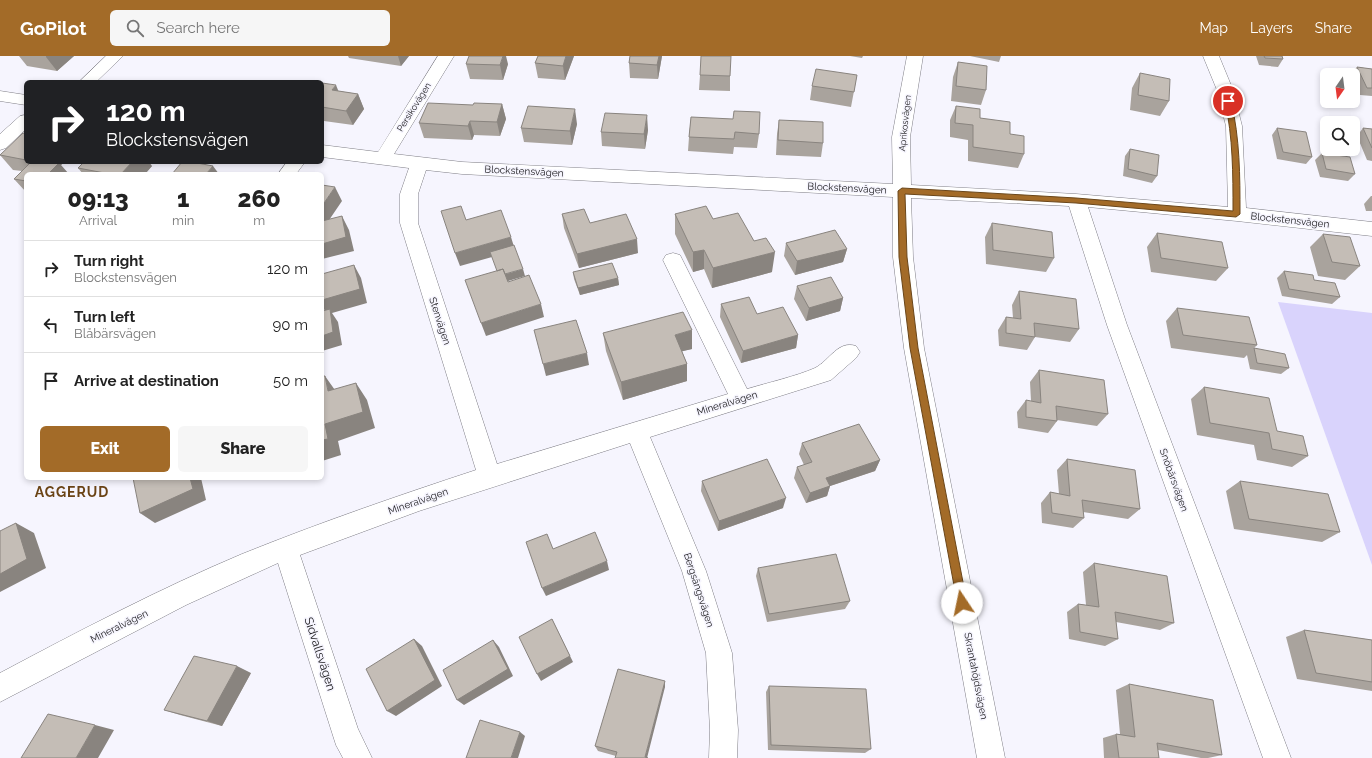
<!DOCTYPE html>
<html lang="en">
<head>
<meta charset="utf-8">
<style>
	:root { --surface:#fff; --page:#f6f6f6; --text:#222; --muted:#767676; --line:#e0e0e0; --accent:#a36b28 }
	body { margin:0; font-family:Raleway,sans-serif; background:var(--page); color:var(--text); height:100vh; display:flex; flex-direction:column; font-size:15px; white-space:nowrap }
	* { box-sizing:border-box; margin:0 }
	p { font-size:13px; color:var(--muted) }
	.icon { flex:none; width:22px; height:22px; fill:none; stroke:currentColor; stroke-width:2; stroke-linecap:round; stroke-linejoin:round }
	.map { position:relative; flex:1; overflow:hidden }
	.details { position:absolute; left:24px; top:116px; width:300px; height:308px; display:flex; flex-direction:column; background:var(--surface); border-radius:6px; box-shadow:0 2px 6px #0003 }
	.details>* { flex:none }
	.banner { position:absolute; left:24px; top:24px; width:300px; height:84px; border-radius:6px; box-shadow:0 2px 6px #0003; background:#202124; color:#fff; overflow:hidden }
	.needle { width:26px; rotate:194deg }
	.fabs { position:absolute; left:1320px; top:12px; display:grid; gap:8px }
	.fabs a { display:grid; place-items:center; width:40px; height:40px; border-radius:6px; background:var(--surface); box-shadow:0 2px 6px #0003; font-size:20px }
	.pin { position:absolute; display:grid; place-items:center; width:34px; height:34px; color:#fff; margin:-17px; border:2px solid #fff; border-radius:50%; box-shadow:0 1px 4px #0007 }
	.me { position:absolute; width:44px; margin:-22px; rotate:349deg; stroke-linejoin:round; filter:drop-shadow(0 0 3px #0008) }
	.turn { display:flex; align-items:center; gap:14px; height:84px; padding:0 16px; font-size:18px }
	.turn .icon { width:52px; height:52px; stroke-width:2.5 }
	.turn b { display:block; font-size:28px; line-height:34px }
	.eta { display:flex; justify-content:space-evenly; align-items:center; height:68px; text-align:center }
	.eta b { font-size:24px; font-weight:800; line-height:28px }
	.button { display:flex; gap:8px; margin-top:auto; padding:8px 16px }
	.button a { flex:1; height:46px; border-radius:6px; background:var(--accent); color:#fff; font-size:16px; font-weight:800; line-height:46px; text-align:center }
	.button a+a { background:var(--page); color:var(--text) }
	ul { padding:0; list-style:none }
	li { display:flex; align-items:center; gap:12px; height:56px; padding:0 16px; border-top:1px solid var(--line) }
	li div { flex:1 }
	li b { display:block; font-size:15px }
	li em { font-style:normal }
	header { display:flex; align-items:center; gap:24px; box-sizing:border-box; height:56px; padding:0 20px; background:var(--accent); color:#fff }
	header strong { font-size:19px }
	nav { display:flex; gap:22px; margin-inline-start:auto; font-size:14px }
	.search { width:280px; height:36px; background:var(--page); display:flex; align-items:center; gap:10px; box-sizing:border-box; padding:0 14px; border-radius:6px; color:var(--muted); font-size:15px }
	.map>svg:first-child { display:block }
</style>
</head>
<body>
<header>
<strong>GoPilot</strong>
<div class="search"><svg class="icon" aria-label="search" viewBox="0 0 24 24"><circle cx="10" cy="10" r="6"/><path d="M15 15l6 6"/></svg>Search here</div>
<nav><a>Map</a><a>Layers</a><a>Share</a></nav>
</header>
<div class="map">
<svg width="1372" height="702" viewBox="0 0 1372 702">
	<rect width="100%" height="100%" fill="#f6f5fe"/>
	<path fill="#d9d3fc" d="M1278 246 1372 257V509Z"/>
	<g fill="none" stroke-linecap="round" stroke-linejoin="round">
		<g stroke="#7f7e86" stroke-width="1">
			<path id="minor" d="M106 0H123L96 26H79Z
				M438 0H454L394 98 462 106 893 128 892 81 907 0H923L910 81 911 129 1076 138 1228 151 1226 70 1217 34 1203 0H1219L1233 34 1242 70 1246 152 1372 166V180L1237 165 1088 151 1127 269 1291 702H1263L1107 269 1069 150 911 142 913 201 924 292 1005 702H977L904 292 893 201V141L462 118 426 114 418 138V167L497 408 728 338 663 204 666 199 673 197 680 199 747 333C767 327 797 320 815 312 830 304 838 284 856 290L860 296 856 302 831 324 650 381 706 515 732 597 738 674 737 702H709L710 674 706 597 682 515 630 387 419 455 300 499 358 673 372 702H343L336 689 278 507 186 549 0 646V617C79 575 159 533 242 498 319 467 397 440 476 414L400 167V138L409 112 322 101V89L378 96Z
				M0 35 26 39V49L0 45Z
				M26 59V73L6 92 0 94V78L20 60Z
				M287 106H305L296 118H278Z"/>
		</g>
		<use href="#minor" fill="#fff" fill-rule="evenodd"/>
	</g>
	<path fill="#a9a39d" d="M19 0H74L57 15 27 10Z
		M348 0H409L401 10 349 2Z
		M538 0H574L565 24 538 22 535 7Z
		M630 0H662L658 23 630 22 629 7Z
		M850 0H863L862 2Z
		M970 0H1001L999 6Z
		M1256 0H1282L1283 3 1278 11 1259 9Z
		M958 6 986 34 981 49 951 45 953 21Z
		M466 8H508L503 24 470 23Z
		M1357 11 1372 13V40L1360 39 1353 24V19H1350Z
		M1140 17 1169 45 1160 60 1130 54 1132 32Z
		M700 19 730 20V35L699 34Z
		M857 19 851 51 810 44 812 30Z
		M322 27 338 35 358 38 364 53 353 69 324 65 322 60Z
		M502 48 506 63 500 80 474 79 472 84 424 82 419 67 473 49Z
		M956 50 1010 78 1024 98 1018 112 968 105V84L950 81V64Z
		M691 61 759 78 757 92 734 91 733 98 688 95 689 81Z
		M779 64 823 87 821 101 776 99 777 78Z
		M577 68 572 89 524 86 521 72Z
		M1277 72 1312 101 1306 108 1277 103 1272 79Z
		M1363 72 1372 73V105L1367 104 1357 80Z
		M648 74 645 93 602 90 601 76Z
		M26 78V106H64L61 109 26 118V136L14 123 22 115 13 114 0 99Z
		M1130 93 1157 120 1152 127 1123 120 1125 100Z
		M1322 97 1355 118 1348 125 1320 121 1315 104Z
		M152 110 145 118H83L78 112Z
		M1371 140H1372V155H1366L1364 148Z
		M562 158 590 167 638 197 579 212 564 172Z
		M675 158 713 163 754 185 772 216 712 232 704 213 693 216 675 178Z
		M992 167 1054 202 1046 216 986 208 985 181Z
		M1157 177 1228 212 1216 225 1151 216 1147 191Z
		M1323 178 1360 210 1345 224 1318 220 1310 191Z
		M786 187 847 193 843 206 795 219 784 200Z
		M1284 215 1314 224 1340 241 1332 248 1282 240 1277 222Z
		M573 216 618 222 619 229 580 239 574 223Z
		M797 230 843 242 840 255 806 265 794 243Z
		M1019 235 1079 273 1070 286 1035 281 1027 294 999 290 998 274 1006 261 1013 262 1012 249Z
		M721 248 757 258 798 279 796 292 741 307 720 261Z
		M1177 252 1257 289 1244 302 1171 292 1166 265Z
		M603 277 692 293 682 295 687 308V325L623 344 606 295Z
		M1254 292 1289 312 1281 318 1250 313 1247 299Z
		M1039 314 1108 358 1097 370 1057 364V365L1048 377 1018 372 1017 356 1026 344 1031 345 1030 326Z
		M1204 331 1277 375 1308 400 1292 411 1257 404 1254 389 1197 379 1191 343Z
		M802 387 880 404 875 415 830 430 827 440 806 447 794 422 797 411 804 409 799 398Z
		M1067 403 1140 453 1128 463 1083 456 1084 462 1073 472 1042 467 1041 447 1050 436 1059 438 1057 414Z
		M702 425 783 452 718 475 701 435Z
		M1240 425 1340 476 1322 486 1234 473 1226 435Z
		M1094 507 1174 567 1160 574 1116 566 1118 583 1105 590 1069 583 1067 556 1078 548 1086 549 1083 516Z
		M758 512 850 545 845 553 767 566 756 520Z
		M1304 574 1372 584V635L1297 623 1286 581Z
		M251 617 222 670 180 659 164 654Z
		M665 625V631L616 700 598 695 595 690Z
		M1129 628 1222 699 1208 702H1201L1158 694 1159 702H1104L1103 682 1116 678H1120L1116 634Z
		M769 630 871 693 865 697 768 694 766 636Z"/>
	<path fill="#89847f" d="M46 0H74L57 15 46 1Z
		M398 0H409L401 10Z
		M503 0H506L508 8 503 24 500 9Z
		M566 0H574L565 24 563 10Z
		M659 0H662L658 23 657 9Z
		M336 29 342 44 332 34Z
		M358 38 364 53 353 69 346 55Z
		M502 48 506 63 500 80 497 66Z
		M575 53 577 68 572 89 570 75Z
		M647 59 648 74 645 93 644 78Z
		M470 65 474 79 472 84 468 70Z
		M42 106H64L61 109 69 118H48Z
		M132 106H149L152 110 145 118H121Z
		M213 110 219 118H206Z
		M335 131 342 145 325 170 322 164V150Z
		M342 160 349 174 354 195 322 203V188Z
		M511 181 515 194 490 196 492 201 460 210 455 197Z
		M637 183 638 197 579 212 577 198Z
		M847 193 843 206 795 219 797 205Z
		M704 194V213L693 216V196Z
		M775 196 772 216 712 232 713 212Z
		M354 209 361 222 367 247 332 257 338 266 342 289 322 295V280L327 258 322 250V244Z
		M523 213 525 220 501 227 499 220Z
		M618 222 619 229 580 239 578 232Z
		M843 242 840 255 806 265 809 252Z
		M541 248 544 261 486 280 481 267Z
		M692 274V293L675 297V279Z
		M798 279 796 292 741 307 743 295Z
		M587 297 589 309 546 320 543 308Z
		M687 308V325L623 344 621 326Z
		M325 320 337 337 328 335Z
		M356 327 367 344 375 372 338 385 341 399 322 405V384L325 368Z
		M880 404 875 415 830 430 827 440 806 447 810 437 826 422Z
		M190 422H201L206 444 155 467 140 457Z
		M786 442 783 452 718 475 719 465Z
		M16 467 34 477 46 512 0 536V518Z
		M607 505 609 514 546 540 542 532Z
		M552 563 573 606 541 625 537 618Z
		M414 583 422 590 442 630 396 660 387 655Z
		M493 584 499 591 513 620 464 649 457 644Z
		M237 610 251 617 222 670 207 665Z
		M665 625V631L647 702 645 701Z
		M95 669 114 674 98 702H76Z
		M520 676 525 680 518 702H511Z"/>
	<path fill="#c4bdb6" stroke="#89847f" d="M469 0H503L500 9 466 8Z
		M538 0H566L563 10 535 7Z
		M630 0H659L657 9 629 7Z
		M701 0H731L730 20 700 19Z
		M1264 0H1282L1283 3 1265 2Z
		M958 6 987 10 986 34 956 30Z
		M1357 11 1372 13V32H1367Z
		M816 13 857 19 854 36 812 30Z
		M1140 17 1170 23 1169 45 1138 39Z
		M322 27 336 29 332 34 358 38 346 55 322 51Z
		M428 47 473 49 474 47 502 48 497 66 470 65 468 70 419 67Z
		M528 50 575 53 570 75 521 72Z
		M956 50 980 53V62L1010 66V78L1024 80V98L973 91V69L955 67Z
		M734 55 760 56 759 78 735 76 734 83 689 81 691 61 733 63Z
		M605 57 647 59 644 78 601 76Z
		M779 64 823 66V87L778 84Z
		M1277 72 1306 76 1312 101 1283 96Z
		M1363 72 1372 73V92Z
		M23 77 26 78V104L0 99Z
		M1130 93 1159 99 1157 120 1128 113Z
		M1322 97 1350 101 1355 118 1326 113Z
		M31 106H56L59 107 48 118H26V125L14 123Z
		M84 106H132L121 118H110L78 112Z
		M182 106H192L213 110 206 118H172Z
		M322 129 335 131 322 150Z
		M461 150 466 164 501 154 511 181 455 197 441 155Z
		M706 150 713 163 738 157 754 185 766 182 775 196 713 212 704 194 693 196 675 158Z
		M584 153 590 167 626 158 637 183 577 198 562 158Z
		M342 160 346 181 322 188V165Z
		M992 167 1052 176 1054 202 993 194Z
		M835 174 847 193 797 205 786 187Z
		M1157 177 1222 186 1228 212 1161 202Z
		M1323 178 1350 181 1360 210 1332 206Z
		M514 189 523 213 505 218 503 213 497 215 490 196Z
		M612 207 618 222 578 232 573 216Z
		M354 209 360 233 322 244V218Z
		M503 213 508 226 529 219 541 248 481 267 465 224Z
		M1284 215 1313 219 1314 224 1335 227 1340 241 1289 233Z
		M831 221 843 242 809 252 797 230Z
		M1019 235 1076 243 1079 273 1034 267 1035 281 1006 277V261L1021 263Z
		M749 241 757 258 783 251 798 279 743 295 721 248Z
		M1177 252 1249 261 1257 289 1183 279Z
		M330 253 333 276 322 280V255Z
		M683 256 692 274 675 279 687 308 621 326 603 277Z
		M576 264 587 297 543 308 534 274Z
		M1254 292 1285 298 1289 312 1257 307Z
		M1039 314 1104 324 1108 358 1056 350 1057 365 1026 361V344L1041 347Z
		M322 320H325L328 335 356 327 363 356 325 368 328 383 322 384Z
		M1204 331 1269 342 1277 375 1303 380 1308 400 1272 393 1269 377 1210 367Z
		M859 368 880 404 826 422 830 430 810 437 797 411 812 406 802 387Z
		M767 403 786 442 719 465 702 425Z
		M1067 403 1135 414 1140 453 1082 444 1084 462 1052 457 1050 436 1070 440Z
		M133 422H190L193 433 140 457Z
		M1240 425 1328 438 1340 476 1249 463Z
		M16 467 27 503 0 518V475Z
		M595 476 607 505 542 532 526 486 547 478 553 493Z
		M836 498 850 545 769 558 758 512Z
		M1094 507 1167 520 1174 567 1115 556 1118 583 1080 576 1078 548 1099 551Z
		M552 563 570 600 537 618 519 581Z
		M1304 574 1372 584V626L1316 617Z
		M414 583 435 624 387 655 366 613Z
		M493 584 508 613 457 644 443 614Z
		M194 600 237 610 207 665 164 654Z
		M618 613 665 625 645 701 648 702H615L617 696 595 690Z
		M1129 628 1213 644 1222 699 1157 687 1159 702H1119L1116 678 1135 681Z
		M769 630 866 633 871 693 771 689Z
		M48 658 95 669 76 702H21Z
		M480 664 520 676 511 702H466Z"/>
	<path fill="#a36b28" stroke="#6a461a" d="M1228 43 1231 45C1240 83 1240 120 1240 158L1236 161 1076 147 905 138 907 201 918 292 967 547 966 551 962 552 958 551 910 292 899 201 898 135 902 132 1076 142 1233 155C1233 118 1233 82 1225 45Z"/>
	<g text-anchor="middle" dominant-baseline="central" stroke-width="3" stroke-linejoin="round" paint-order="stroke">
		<g font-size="9" fill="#212023" stroke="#f6f5fe">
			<text transform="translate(414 51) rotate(-58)">Persikovägen</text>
			<text transform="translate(905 67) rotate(-84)">Aprikosvägen</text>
		</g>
		<g font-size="10" fill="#212023" stroke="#f6f5fe">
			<text transform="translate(524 115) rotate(3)">Blockstensvägen</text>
			<text transform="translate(847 132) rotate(3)">Blockstensvägen</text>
			<text transform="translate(1290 164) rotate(6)">Blockstensvägen</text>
			<text transform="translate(440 265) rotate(72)">Stenvägen</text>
			<text transform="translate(727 347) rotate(-17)">Mineralvägen</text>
			<text transform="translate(1174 424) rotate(70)">Snöbärsvägen</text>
			<text transform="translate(418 445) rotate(-19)">Mineralvägen</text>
			<text transform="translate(699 534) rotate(72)">Bergsängsvägen</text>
			<text transform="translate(119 570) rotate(-26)">Mineralvägen</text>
			<text transform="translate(976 620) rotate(79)">Skrantahöjdsvägen</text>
		</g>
		<g font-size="12" fill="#212023" stroke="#f6f5fe">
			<text transform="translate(320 598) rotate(72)">Sidvallsvägen</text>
		</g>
		<g font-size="14" font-weight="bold" letter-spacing="1" fill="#6b4416" stroke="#f6f5fe">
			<text x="72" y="436">AGGERUD</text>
		</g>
	</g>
</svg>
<div class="fabs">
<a><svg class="needle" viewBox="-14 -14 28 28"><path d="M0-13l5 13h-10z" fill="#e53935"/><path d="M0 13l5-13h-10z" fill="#767676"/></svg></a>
<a><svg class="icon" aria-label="search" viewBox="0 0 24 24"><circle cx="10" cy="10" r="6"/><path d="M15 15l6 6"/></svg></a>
</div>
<div class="pin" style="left:1228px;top:45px;background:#d93025"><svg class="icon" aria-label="arrive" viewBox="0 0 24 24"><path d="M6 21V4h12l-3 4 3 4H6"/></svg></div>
<svg class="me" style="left:962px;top:547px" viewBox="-20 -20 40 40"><circle r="19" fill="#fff"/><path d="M0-13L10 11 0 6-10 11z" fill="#a36b28"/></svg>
<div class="banner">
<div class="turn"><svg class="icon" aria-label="right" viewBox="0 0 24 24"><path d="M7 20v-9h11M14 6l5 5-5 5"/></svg><div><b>120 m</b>Blockstensvägen</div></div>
</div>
<section class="details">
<div class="eta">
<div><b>09:13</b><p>Arrival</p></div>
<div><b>1</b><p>min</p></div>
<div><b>260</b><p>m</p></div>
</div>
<ul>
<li><svg class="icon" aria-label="right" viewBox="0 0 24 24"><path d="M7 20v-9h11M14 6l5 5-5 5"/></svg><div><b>Turn right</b><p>Blockstensvägen</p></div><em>120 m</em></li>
<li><svg class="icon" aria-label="left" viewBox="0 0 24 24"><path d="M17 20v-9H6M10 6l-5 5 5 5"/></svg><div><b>Turn left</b><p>Blåbärsvägen</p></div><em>90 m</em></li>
<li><svg class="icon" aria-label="arrive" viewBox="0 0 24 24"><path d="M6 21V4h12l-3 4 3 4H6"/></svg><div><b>Arrive at destination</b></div><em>50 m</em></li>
</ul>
<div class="button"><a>Exit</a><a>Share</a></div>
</section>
</div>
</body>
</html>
